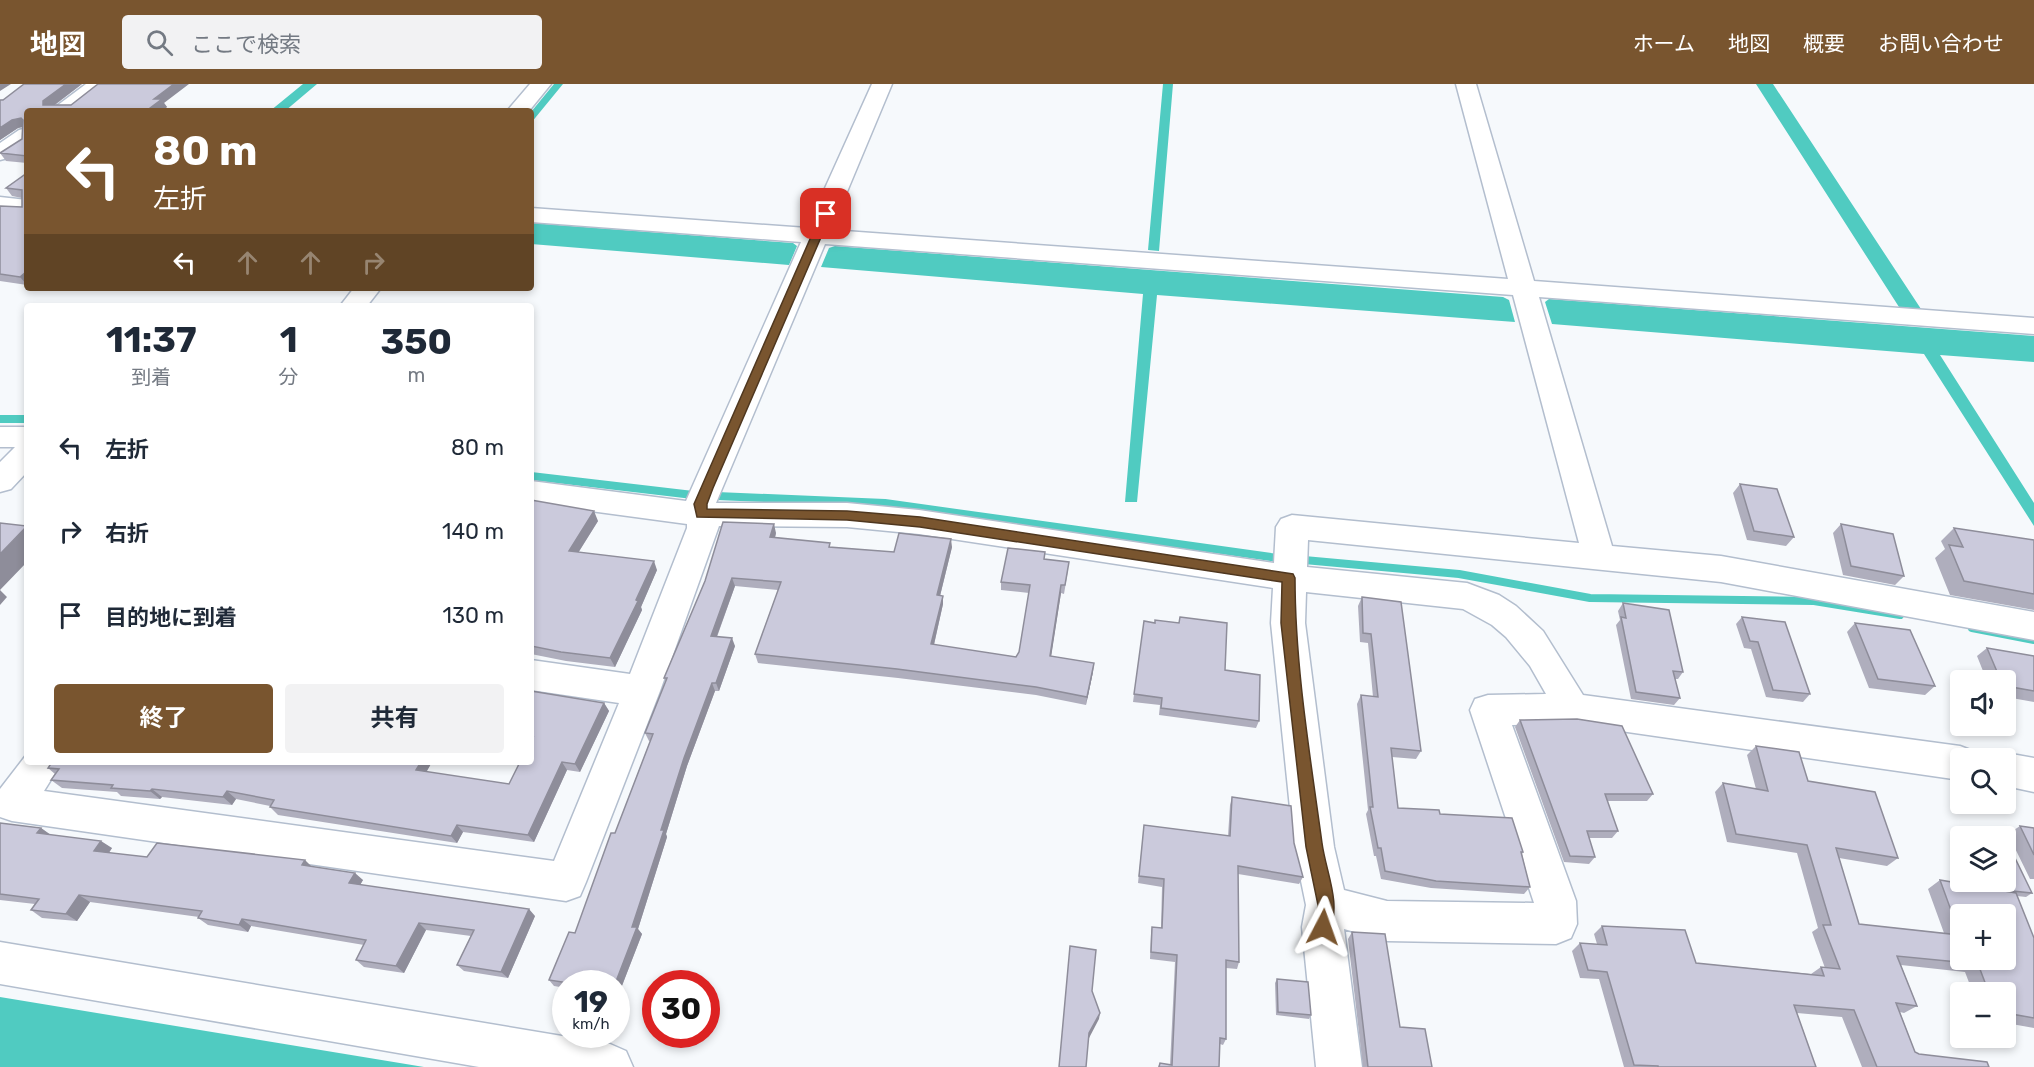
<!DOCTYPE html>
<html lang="ja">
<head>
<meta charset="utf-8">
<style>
	:root { --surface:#fff; --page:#f2f2f3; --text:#1f2937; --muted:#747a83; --accent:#79552f }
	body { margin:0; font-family:Rubik,"Noto Sans JP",sans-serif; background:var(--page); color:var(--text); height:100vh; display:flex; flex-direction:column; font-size:22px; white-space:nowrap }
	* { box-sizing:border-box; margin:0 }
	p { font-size:20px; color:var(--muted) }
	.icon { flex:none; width:33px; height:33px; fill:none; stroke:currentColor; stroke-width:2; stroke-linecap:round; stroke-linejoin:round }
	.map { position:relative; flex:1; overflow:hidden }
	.side { position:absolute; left:24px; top:219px; width:510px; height:462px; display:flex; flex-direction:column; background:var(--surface); border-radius:6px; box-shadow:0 3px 9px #0003 }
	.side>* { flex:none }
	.banner { position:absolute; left:24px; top:24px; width:510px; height:183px; border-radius:6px; box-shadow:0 3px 9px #0003; background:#79552f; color:#fff; overflow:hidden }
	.buttons { position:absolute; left:1950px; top:586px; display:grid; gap:12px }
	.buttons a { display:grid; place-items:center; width:66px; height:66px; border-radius:6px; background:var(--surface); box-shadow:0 3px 9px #0003; font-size:30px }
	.speed { position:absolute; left:552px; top:886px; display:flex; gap:12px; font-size:30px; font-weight:700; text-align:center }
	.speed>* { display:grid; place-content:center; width:78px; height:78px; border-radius:50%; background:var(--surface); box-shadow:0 3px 9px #0003; line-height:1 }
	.speed small { font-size:15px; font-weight:400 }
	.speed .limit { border:9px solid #d22; background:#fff; color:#111 }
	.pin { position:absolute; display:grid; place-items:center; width:51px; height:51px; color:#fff; margin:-26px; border-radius:12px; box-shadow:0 3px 9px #0006 }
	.me { position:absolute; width:66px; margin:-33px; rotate:4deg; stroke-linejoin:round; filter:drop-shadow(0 0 4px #0008) }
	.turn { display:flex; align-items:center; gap:21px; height:126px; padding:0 30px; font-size:27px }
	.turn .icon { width:78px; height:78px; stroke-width:2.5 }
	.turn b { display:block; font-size:42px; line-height:51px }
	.lanes { display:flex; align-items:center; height:57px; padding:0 30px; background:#0003; justify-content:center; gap:30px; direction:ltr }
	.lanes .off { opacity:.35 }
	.eta { display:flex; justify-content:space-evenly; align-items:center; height:102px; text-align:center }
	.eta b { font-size:36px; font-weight:700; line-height:42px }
	.action { display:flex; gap:12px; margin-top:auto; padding:12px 30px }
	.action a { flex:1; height:69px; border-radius:6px; background:var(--accent); color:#fff; font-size:24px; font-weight:700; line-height:69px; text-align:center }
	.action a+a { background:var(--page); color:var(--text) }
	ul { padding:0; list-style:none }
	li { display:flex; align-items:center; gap:18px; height:84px; padding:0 30px }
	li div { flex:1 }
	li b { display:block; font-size:22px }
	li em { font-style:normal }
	header { display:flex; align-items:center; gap:36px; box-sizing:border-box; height:84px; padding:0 30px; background:var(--accent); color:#fff }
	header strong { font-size:28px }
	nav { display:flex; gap:33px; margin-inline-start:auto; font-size:21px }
	.search { width:420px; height:54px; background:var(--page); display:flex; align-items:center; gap:15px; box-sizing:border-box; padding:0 21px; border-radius:6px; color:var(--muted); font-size:22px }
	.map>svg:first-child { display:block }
</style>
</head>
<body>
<header>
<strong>地図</strong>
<div class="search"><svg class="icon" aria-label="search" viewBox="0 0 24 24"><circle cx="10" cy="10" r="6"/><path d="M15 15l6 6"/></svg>ここで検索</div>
<nav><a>ホーム</a><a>地図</a><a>概要</a><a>お問い合わせ</a></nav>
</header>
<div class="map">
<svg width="2034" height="983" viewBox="0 0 2034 983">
	<rect width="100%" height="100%" fill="#f6f9fc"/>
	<path fill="#50cbc1" d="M303 0H317L285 27H270Z
		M554 0H563L531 39V28Z
		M1163 0H1173L1159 167 1148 166Z
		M1756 0H1773L1921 225 1899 223Z
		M531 139 793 159 797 162 789 181 531 160Z
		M835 162 1503 213 1509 216 1515 238 1157 211 1137 418H1125L1143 210 821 183 829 164Z
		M1549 215 2034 252V278L1940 271 2034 419V442L1924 270 1552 240 1545 218Z
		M0 913 424 983H0Z"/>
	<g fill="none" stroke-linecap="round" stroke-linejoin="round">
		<path stroke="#50cbc1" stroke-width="8" d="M0 335H27
			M531 392 693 411 885 419 1271 473 1459 490 1590 514 1814 517 1900 531
			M1972 544 2034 556"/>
		<g stroke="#b3bece" stroke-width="3">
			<path id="street" d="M86 0H110L75 27H50Z
				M530 0H551L529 27H507Z
				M872 0H892L831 146 1508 195 1456 0H1476L1534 197 2034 234V250L1539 213 1612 462 1721 472 2034 528V556L1721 498 1308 456 1307 483 1467 499 1499 511 1516 522 1543 547 1583 611 1960 662 1973 667 1977 675H1960V696L1572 640 1512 641 1576 817 1577 840 1571 854 1556 860 1387 857 1344 845 1362 983H1316L1302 843 1306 821 1294 763 1271 539 1273 504 919 450 847 443 719 442 660 607 586 798 580 812 566 817 12 737 0 733V705L27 670V678H62L44 707 554 777 619 619 531 606V576L630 590 687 444V440L531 419V397L686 417 801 158 531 138V124L807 144ZM825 160 1513 211 1579 459 1292 431 1281 435 1276 443 1274 479 919 426 847 419H716ZM1306 508 1463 525 1492 541 1506 553 1530 582 1546 610 1488 611 1475 615 1470 626 1534 819 1387 817 1344 806 1334 763 1305 539Z
				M27 44V61L8 74 0 76V59L19 46Z
				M0 113 27 116V130L0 127Z
				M354 204H381L367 222H340Z
				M0 343H27V388L11 405 0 408V378L15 363H0Z
				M2006 669 2034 674V708L2006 702V675H1992Z
				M0 858 610 960 626 967 633 983H479L0 900Z"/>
		</g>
		<use href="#street" fill="#fff" fill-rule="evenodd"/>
	</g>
	<path fill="#afaebd" d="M82 0 55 21 164 19 167 23 162 27H27V79L6 77 0 69 22 55 23 43 18 44 0 56V16Z
		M27 89V201L0 197V122L22 123V114L12 112 6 104Z
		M1740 400 1794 453 1786 462 1747 456 1733 409Z
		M531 416 598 437 578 469 657 486 641 523 642 526 615 583 566 577 531 570Z
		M1841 440 1904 492 1895 501 1843 491 1833 449Z
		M1954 444 2034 456V526L1950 511 1935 474 1945 465 1941 457Z
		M776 449 775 453 831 463 894 468 952 463 940 512H943V520L934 561 1016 573 1019 568 1029 509 1001 506V498L1045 475 1068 486 1064 510 1061 509 1051 572 1093 588 1086 621 1036 611 898 594 758 579 755 570 778 506 735 502 717 553 735 562 719 607H715L687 682 666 750 667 753 638 845 642 850 618 912H616V900H566V904L554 902 549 896 575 849 615 749 650 657H649L645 649 666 597 664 594 705 497Z
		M1362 513 1421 667 1416 675 1392 673 1398 724 1440 730 1523 768 1522 770 1530 803 1524 810 1431 804 1381 795 1376 772H1374L1366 730 1368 726 1357 620 1361 611 1373 613 1368 559 1360 558 1358 522Z
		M1623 519 1683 588 1678 595H1675L1680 614 1674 621 1631 615 1616 541 1620 536 1618 527Z
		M1180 533 1225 586 1259 637 1256 644 1159 631 1160 621 1133 618 1144 537 1155 539H1179Z
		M1742 533 1810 610 1803 618 1766 613 1751 565 1744 564 1736 540Z
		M1855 539 1935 602 1925 611 1869 604 1847 548Z
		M1987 564 2034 572V618L2006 613V597H1987L1977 572Z
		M531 607 604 619 609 627 580 688 567 686 534 758 463 748 457 759 278 731 270 723V722L236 715 232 721 162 713 160 715 121 712 117 708 62 704 51 696 55 690 48 684 52 678H432L426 688 509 700 531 678Z
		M1520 636 1653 710 1647 717H1607L1618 747 1612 754H1589L1595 773 1589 780 1564 778 1515 643Z
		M1756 662 1808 697 1898 774 1887 782 1839 774 1859 840 1944 849 1928 805 1940 796 1995 806 1992 798H2006L2032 809 2026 813 2017 812 2034 854V944L2006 939V909H1973L1965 888 1901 881 1917 922 1904 929 1900 928 1915 968 1919 970 1989 983H1862L1842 933 1797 929 1816 983H1624L1599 895 1580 894 1572 867 1580 859 1597 860 1594 850 1602 842 1696 879 1811 890 1821 883 1825 884 1812 848 1818 844 1797 769 1727 758 1715 708 1723 699 1756 705 1747 671Z
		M1232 713 1294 759 1303 793 1299 800 1238 790 1239 878 1237 885 1226 884V955L1223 961 1220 960 1219 983H1158L1160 979 1170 981 1175 878 1150 875 1151 850 1152 843 1161 844 1162 803 1138 799 1144 741 1228 752 1230 721Z
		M0 739 41 744 51 751 112 764 109 769 147 773 312 783 363 796 360 801 535 832 508 894 464 887 457 881 471 852 426 846 404 889 364 883 356 876 364 861 251 842 248 848 208 841 198 834 199 833 90 818 77 837 42 834 31 826 35 820 0 816Z
		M2020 742 2034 744V795H2030L2008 750Z
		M1352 848 1400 943 1432 983H1363L1348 855Z
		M1277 895 1311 931 1309 935 1276 931 1275 899Z"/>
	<path fill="#8e8d9a" d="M0 0H11L0 7Z
		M66 0H82L49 25 43 21V17Z
		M174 0H189L164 19 167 23 162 27H146L154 15Z
		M21 34 26 42 18 44 0 56V44L12 36Z
		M27 187V201L20 193Z
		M594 427 598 437 573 477 569 467Z
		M774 440 776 449 773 462 770 453Z
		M27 442V478L0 506 7 513 0 521V470Z
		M951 455 952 463 938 520 937 511Z
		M654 477 657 486 641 523 642 526 615 583 610 574Z
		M732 494 735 502 714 560 711 552Z
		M1061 501V509L1050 580V572Z
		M943 512V520L932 569 931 560Z
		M732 554 735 562 719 607 716 599Z
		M1094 579 1093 588 1086 621 1087 613Z
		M712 599 715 607 687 682 666 750 667 753 638 845 642 850 618 912 616 910V900H615L661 746 684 674Z
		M604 619 609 627 580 688 575 680Z
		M421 678H432L423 694 416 686Z
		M562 678 567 686 534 758 528 751Z
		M152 705 162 713 160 715 150 707Z
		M227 707 236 715 232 721 223 713Z
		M457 741 463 748 457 759 451 752Z
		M41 744 52 752 37 749Z
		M101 757 112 764 105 774 94 767Z
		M305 776 313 784 302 781Z
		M355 789 363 796 357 806 349 799Z
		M79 811 90 818 77 837 66 830Z
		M529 825 535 832 508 894 501 888Z
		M242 835 251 842 248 848 239 841Z
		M419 839 426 846 404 889 396 882Z
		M1100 929 1099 935 1088 956 1089 949Z"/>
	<path fill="#cbcadc" stroke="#8e8d9a" stroke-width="1.5" fill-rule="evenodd" d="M24 0H66L43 17V21H71L98 0H174L154 15H162L146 27H27V72L0 69 22 55 23 36 21 34 12 36 0 44V16H3Z
		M27 89V187L20 193 0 190V122L22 123V106L6 104Z
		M1740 400 1777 405 1794 453 1754 447Z
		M531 416 594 427 569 467 654 477 636 516 638 517 610 574 561 568 531 562Z
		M723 438 774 440 770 453 830 459 829 463 894 468 899 449 951 455 937 511 943 512 931 560 1016 573 1019 568 1030 501 1001 498 1008 464 1045 468 1044 475 1069 478 1065 501H1061L1050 572 1094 579 1087 613 1036 603 897 585 755 570 781 498 732 494 711 552 732 554 716 599H712L684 674 661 746H664L632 843H637L615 900H575L549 896 569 848 575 849 611 749H615L653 650 645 649 667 594H664L705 497Z
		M0 439 27 442 0 470Z
		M1841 440 1893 450 1904 492 1851 482Z
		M1954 444 2034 456V510L1964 497 1949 461 1963 463Z
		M1362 513 1401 518 1421 667 1391 664 1398 724 1439 726 1440 730 1512 734 1523 768H1521L1530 803 1436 797 1385 787 1381 764H1378L1370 723H1373L1361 611 1378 613 1371 550 1363 549Z
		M1623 519 1669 526 1683 588 1673 587 1680 614 1636 608 1621 533 1626 534Z
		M1180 533 1227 539 1225 586 1260 591 1259 637 1161 624 1162 614 1134 610 1144 537 1155 539V536L1179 539Z
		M1742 533 1785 538 1810 610 1773 606 1758 558 1750 557Z
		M1855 539 1910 546 1935 602 1878 595Z
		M1987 564 2034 572V607L2006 602V597H2001Z
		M531 607 604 619 575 680 562 678 528 751 457 741 451 752 270 723 274 716 227 707 223 713 152 705 150 707 111 704 113 701 51 696 59 685 48 684 52 678H421L416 686 509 700 520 678H531V656L533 653H531Z
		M1577 635 1622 642 1653 710H1605L1618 747H1587L1595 773 1570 772 1520 636Z
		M1756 662 1799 668 1808 697 1875 708 1898 774 1836 764 1859 840 1960 851 1940 796 2016 809 2034 854V934L2006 929V909H1989L1978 880 1897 872 1917 922 1896 919 1915 968 1919 970 1987 978 1989 983H1877L1854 926 1794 921 1816 983H1658V982L1634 981 1607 888 1588 886 1580 859 1607 861 1602 842 1685 846 1696 879 1824 892 1821 883 1840 885 1823 841H1831L1807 761 1736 750 1723 699 1768 707ZM1960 831H2006V876H1960Z
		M1232 713 1291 722 1294 759 1303 793 1238 782 1239 878 1226 876V955L1220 954 1219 983H1159L1160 979 1172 981 1177 871 1151 868 1152 843 1162 844 1164 795 1139 792 1144 741 1230 752Z
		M0 739 41 744 37 749 101 757 94 767 147 773 157 759 305 776 302 781 355 789 349 799 529 825 501 888 457 881 474 846 419 839 396 882 356 876 366 856 242 835 239 841 198 834 202 827 79 811 66 830 31 826 39 815 0 810Z
		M2020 742 2034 744V771Z
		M2006 771 2014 772 2032 809 2003 806 2000 798H2006Z
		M1352 848 1385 850 1400 943 1425 945 1432 983H1368Z
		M1070 862 1096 866 1092 907 1100 929 1089 949 1086 983H1059Z
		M1277 895 1308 898 1311 931 1278 928Z"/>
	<path fill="#79552f" stroke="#4f371f" stroke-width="1.5" d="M826 127 831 130 713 404 707 420V425L847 427 920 433 1293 490 1295 494C1295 582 1310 671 1322 759 1326 789 1342 819 1329 849L1323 851 1317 849 1314 843 1318 821 1306 763 1281 539 1282 498 920 443 847 436 697 433 694 420 701 404 821 130Z"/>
</svg>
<div class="buttons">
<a><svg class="icon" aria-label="sound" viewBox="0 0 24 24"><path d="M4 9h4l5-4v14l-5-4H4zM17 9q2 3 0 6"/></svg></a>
<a><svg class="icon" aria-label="search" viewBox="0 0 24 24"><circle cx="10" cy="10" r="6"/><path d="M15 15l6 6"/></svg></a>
<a><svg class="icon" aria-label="layers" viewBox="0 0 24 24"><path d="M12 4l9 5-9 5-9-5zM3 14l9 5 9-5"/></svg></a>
<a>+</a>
<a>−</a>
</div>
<div class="speed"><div>19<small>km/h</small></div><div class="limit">30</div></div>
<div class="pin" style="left:826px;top:130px;background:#d93025"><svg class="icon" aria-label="arrive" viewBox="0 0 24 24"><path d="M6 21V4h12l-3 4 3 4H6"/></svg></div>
<svg class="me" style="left:1323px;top:843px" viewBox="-20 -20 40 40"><path d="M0-17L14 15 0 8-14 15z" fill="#79552f" stroke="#fff" stroke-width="4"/></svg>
<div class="banner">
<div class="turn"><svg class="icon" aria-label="left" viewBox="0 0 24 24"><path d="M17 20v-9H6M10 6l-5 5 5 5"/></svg><div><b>80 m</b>左折</div></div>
<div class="lanes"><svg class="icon" aria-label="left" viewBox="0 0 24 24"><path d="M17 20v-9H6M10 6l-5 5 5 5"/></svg><svg class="icon off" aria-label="ahead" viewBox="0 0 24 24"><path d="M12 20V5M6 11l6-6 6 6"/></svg><svg class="icon off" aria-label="ahead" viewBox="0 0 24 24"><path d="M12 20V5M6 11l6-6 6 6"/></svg><svg class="icon off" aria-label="right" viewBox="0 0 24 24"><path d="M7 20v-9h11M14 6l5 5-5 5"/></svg></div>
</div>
<section class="side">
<div class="eta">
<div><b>11:37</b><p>到着</p></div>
<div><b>1</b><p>分</p></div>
<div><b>350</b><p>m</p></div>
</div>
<ul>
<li><svg class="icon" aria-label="left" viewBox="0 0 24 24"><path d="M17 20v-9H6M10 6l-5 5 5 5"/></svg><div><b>左折</b></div><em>80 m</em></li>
<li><svg class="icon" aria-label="right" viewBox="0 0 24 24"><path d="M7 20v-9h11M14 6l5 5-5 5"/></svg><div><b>右折</b></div><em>140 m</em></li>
<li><svg class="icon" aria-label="arrive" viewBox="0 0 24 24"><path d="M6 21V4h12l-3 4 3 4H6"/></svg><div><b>目的地に到着</b></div><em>130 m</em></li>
</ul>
<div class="action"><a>終了</a><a>共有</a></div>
</section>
</div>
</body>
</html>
